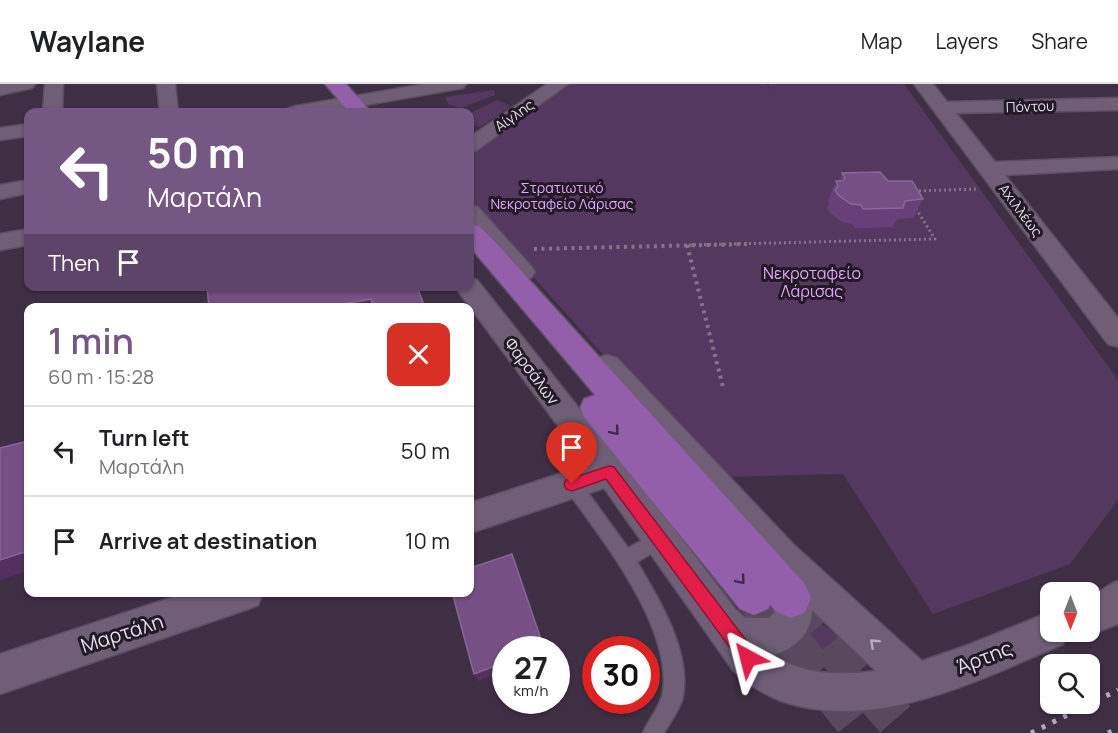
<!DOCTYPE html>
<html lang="en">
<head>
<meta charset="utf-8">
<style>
	:root { --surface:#fff; --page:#f6f6f6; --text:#202124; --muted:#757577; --line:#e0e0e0; --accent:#745782 }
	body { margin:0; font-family:Manrope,sans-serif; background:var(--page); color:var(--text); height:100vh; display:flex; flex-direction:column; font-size:22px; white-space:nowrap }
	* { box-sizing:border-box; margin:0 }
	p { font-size:20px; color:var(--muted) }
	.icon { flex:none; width:33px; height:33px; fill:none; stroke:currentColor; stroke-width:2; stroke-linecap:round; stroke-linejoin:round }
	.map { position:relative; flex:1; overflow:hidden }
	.panel { position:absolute; left:24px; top:219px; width:450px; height:294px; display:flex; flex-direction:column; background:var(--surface); border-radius:12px; box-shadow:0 2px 4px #0004 }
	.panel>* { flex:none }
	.hud { position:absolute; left:24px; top:24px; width:450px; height:183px; border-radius:12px; box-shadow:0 2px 4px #0004; background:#745782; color:#fff; overflow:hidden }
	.needle { width:39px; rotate:180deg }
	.controls { position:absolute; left:1040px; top:498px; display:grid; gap:12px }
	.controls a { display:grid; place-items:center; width:60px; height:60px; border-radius:12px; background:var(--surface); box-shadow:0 2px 4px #0004; font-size:30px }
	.speed { position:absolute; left:492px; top:552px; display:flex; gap:12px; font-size:30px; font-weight:700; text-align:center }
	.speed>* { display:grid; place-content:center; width:78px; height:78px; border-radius:50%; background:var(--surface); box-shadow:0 2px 4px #0004; line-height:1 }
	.speed small { font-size:15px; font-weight:400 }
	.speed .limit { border:9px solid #d22; background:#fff; color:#111 }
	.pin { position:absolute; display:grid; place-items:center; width:51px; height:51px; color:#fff; margin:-62px -26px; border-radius:50% 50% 50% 0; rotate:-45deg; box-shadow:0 0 6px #0007 }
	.pin .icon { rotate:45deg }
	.me { position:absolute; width:66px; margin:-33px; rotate:322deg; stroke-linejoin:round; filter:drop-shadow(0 0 4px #0008) }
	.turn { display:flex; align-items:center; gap:21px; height:126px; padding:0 24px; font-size:27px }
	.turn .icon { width:78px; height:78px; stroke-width:2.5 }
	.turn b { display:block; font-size:42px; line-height:51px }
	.then { display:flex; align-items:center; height:57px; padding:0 24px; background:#0003; gap:12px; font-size:22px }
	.round { display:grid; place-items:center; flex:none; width:63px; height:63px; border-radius:12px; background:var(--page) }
	.head { display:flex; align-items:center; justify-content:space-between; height:102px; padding:0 24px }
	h1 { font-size:36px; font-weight:600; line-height:45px; color:var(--accent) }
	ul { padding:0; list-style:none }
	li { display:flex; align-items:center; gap:18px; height:90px; padding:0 24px; border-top:2px solid var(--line) }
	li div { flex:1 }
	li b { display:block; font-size:22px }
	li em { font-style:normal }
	header { display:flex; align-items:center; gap:36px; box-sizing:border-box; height:84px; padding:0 30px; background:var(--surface); border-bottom:2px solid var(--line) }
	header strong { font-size:28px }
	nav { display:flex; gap:33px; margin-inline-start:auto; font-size:21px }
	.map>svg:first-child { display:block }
</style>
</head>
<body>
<header>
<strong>Waylane</strong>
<nav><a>Map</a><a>Layers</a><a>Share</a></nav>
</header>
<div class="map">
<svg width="1118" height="649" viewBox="0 0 1118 649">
	<rect width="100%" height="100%" fill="#3f2f45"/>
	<path fill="#543860" d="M569 0H767L770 7 768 0H904L1118 296V416L1070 480 933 530 843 390 721 393 654 327 509 166 470 118V70Z
		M494 6 495 11 461 24 448 20 445 13Z
		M497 16 511 22 480 43 470 40V29Z
		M809 531 869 574C831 580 822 591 786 571L801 553Z"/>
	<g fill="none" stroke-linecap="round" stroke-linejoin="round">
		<path stroke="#58495e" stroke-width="40" stroke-dasharray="40 20" stroke-linecap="butt" d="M754 511 864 649
			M791 514 907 649"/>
		<g stroke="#5b4e61" stroke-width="3">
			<path id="service" d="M572 393 578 395 628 464 661 446 667 448 670 454 667 460 637 478C659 515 691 567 683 612 681 624 670 638 664 649H643C648 636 661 622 663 608 672 542 603 457 566 405L564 400 566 395Z"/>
		</g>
		<g stroke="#5b4e61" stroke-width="3">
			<path id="minor" d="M0 0H35L32 4 0 11Z
				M45 0H63L62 28H43Z
				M157 0H175L178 28H160Z
				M425 0H466L463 4 457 5 326 28H286L289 24 296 22Z
				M547 0H568L477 66 470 68V53Z
				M914 0H933L947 18 1118 14V26L956 29 995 78 1118 73V85L1005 91 1118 234V263L1108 260Z
				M28 40V52L0 56V44Z
				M28 96V109L0 115V101Z
				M470 121 478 123 531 182 535 188 531 194 522 196 513 194 470 142Z
				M28 145V161L0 166V150Z
				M470 194 477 196 674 444 735 525 745 534H769L774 529 768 494 771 486 597 290 593 282 597 274 607 271 617 274 793 460 922 577 968 561 1050 528V548H1069L1063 560C977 597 876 649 781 617 762 609 746 600 732 585L604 404 470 449V419L587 381 459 208 456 202H470ZM812 526 876 587C841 591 804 592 774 571 796 563 811 550 812 526Z
				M1118 497V540L1089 551 1081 548H1089V513C1101 509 1106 501 1118 497Z
				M188 508H263L258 521 245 526 0 610V570Z"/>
		</g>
		<g stroke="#5b4e61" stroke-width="3">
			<path id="primary" d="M325 0H346L371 28H349Z
				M470 140 479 142 497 160 805 500 811 514 805 528 791 534 777 528 770 521 768 525 754 531 740 525 584 333 580 324 584 315 595 311 470 163Z"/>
		</g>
		<path stroke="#827588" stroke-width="3" stroke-dasharray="2 3" stroke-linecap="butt" d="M914 107 978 105
			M689 161 935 155 915 123"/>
		<path stroke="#827588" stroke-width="4" stroke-dasharray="3 4.5" stroke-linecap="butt" d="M687 161 723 303
			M534 165 749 160"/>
		<use href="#service" fill="#6f5e76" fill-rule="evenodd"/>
		<use href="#minor" fill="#6f5e76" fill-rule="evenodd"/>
		<use href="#primary" fill="#945faa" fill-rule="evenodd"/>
		<path stroke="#b3a8b8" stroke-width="5" stroke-dasharray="4 8" stroke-linecap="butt" d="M1031 649 1118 606
			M1108 649 1118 644"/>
	</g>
	<path fill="#683f79" d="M842 89 923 115 913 134 897 135 893 143 855 144 852 140 842 138 830 129 827 124 829 119 828 116 836 97H839Z"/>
	<path fill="#52315f" d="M371 215 374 224H337L338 221Z
		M28 467V487L0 496V476Z
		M506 578V587L478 597 474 590Z"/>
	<path fill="#765085" stroke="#886695" stroke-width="1.5" d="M880 88 888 97H912L923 115 905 117 903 124 863 125 861 121 851 120 838 111 835 106 838 102 836 97H843L845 94 842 89Z
		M209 202H417L425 224H374L371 215 338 221 337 224H209L207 203Z
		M28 357V467L0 476V364Z
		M512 470 544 564 540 566H506V578L474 590 452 508H470V484Z"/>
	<defs><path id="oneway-chevron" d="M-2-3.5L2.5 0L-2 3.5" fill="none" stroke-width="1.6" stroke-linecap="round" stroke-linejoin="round" transform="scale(1.5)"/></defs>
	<g stroke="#3e2b46">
		<use href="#oneway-chevron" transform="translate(615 347) rotate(50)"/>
		<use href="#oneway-chevron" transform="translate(741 496) rotate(50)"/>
	</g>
	<use stroke="#b6aabc" href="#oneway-chevron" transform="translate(874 559) rotate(-137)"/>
	<path fill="#e11d48" stroke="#92132f" stroke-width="1.5" d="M609 382 614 383 755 568 757 574 755 580 748 583 742 580 606 395 572 407 566 405 564 400 566 396Z"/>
	<g text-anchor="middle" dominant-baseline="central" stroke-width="6" stroke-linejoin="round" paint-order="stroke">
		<g font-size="14" fill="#e6ddeb" stroke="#211a24">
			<text transform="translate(1030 22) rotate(-2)">Πόντου</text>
			<text transform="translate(514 31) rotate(-35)">Αίγλης</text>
			<text transform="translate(1021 126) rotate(53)">Αχιλλέως</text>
		</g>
		<g font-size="14" fill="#e3a4fe" stroke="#211a24">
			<text x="562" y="103">Στρατιωτικό<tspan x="562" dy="16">Νεκροταφείο Λάρισας</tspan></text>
		</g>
		<g font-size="16" fill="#e3a4fe" stroke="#211a24">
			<text x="812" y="189">Νεκροταφείο<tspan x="812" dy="18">Λάρισας</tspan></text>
		</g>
		<g font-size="16" fill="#e6ddeb" stroke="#211a24">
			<text transform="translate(532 287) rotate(53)">Φαρσάλων</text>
		</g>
		<g font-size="20" fill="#e6ddeb" stroke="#211a24">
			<text transform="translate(122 549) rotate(-18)">Μαρτάλη</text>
			<text transform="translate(984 573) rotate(-21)">Άρτης</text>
		</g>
	</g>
</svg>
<div class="controls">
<a><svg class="needle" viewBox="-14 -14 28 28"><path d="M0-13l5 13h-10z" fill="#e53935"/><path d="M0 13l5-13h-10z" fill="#757577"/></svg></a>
<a><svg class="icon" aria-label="search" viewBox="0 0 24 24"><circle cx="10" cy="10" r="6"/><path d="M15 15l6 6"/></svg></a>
</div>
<div class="speed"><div>27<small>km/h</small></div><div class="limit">30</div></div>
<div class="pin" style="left:572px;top:400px;background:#d93025"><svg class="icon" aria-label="arrive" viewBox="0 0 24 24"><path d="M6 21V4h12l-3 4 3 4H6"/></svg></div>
<svg class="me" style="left:748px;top:574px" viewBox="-20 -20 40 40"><path d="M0-17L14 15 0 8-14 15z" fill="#e11d48" stroke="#fff" stroke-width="4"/></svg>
<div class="hud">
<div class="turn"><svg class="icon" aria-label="left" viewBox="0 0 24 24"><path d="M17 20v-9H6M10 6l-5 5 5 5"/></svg><div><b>50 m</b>Μαρτάλη</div></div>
<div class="then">Then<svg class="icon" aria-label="arrive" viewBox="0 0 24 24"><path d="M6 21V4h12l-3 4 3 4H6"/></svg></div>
</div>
<section class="panel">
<div class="head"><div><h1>1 min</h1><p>60 m · 15:28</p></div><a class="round" style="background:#d93025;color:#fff"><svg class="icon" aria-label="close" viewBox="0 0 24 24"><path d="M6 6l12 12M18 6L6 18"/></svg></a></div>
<ul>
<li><svg class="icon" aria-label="left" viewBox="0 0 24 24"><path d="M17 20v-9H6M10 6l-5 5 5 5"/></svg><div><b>Turn left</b><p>Μαρτάλη</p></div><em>50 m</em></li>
<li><svg class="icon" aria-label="arrive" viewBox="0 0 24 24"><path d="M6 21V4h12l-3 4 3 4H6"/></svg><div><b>Arrive at destination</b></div><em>10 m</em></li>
</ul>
</section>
</div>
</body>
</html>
